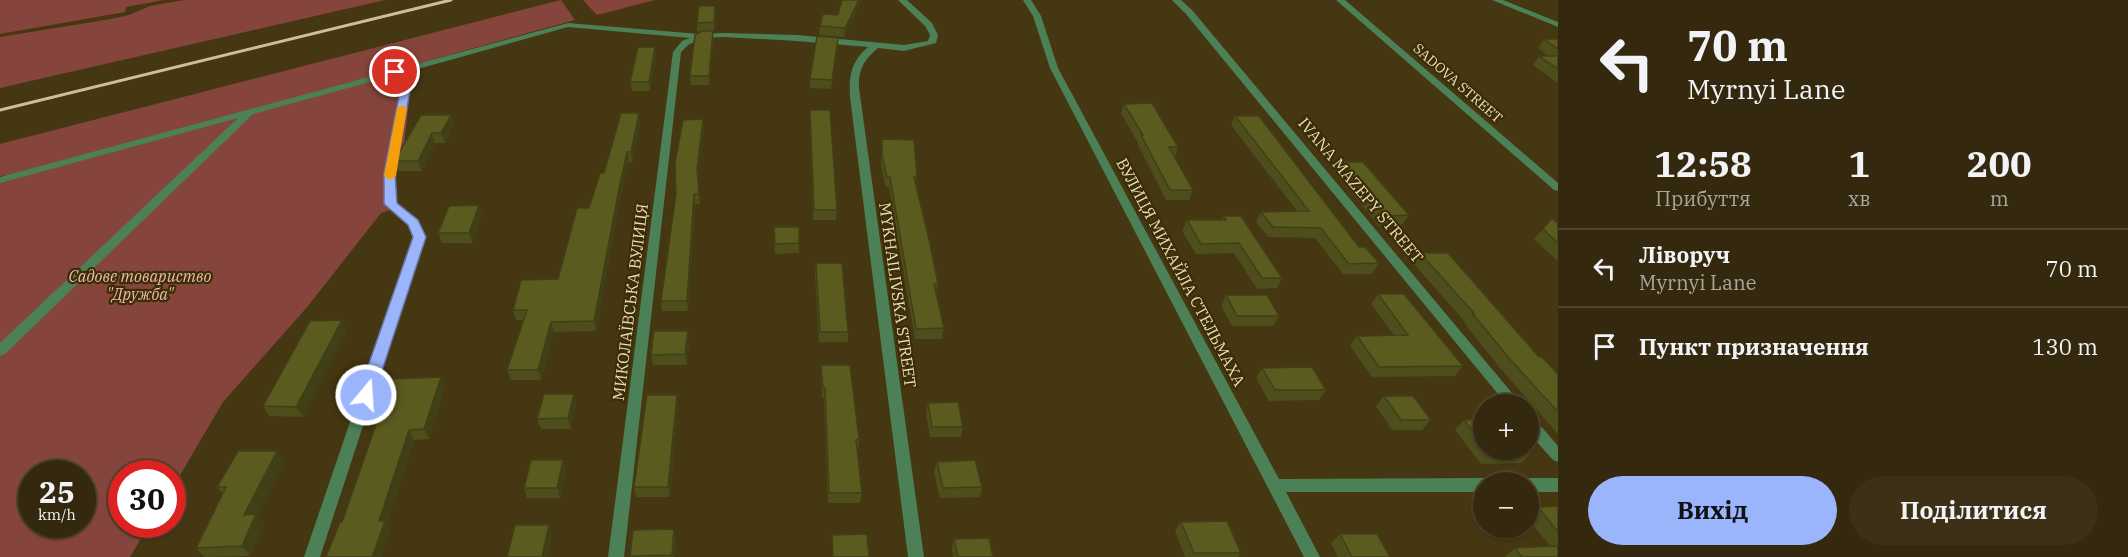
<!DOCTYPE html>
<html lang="uk">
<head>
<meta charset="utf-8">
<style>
	:root { --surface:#34290e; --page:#3c3117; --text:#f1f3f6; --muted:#a9a69e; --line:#4e452e; --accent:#9bb5fd }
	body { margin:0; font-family:"IBM Plex Serif",serif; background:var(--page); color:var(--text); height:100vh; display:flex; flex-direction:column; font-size:22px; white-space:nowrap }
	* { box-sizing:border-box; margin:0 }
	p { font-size:20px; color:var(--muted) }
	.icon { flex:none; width:33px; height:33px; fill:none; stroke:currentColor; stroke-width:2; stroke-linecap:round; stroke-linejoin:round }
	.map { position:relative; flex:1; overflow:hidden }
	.drawer { display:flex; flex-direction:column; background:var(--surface); width:570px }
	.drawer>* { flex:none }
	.banner { background:#34290e; color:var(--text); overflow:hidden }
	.controls { position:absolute; left:1473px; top:394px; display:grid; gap:12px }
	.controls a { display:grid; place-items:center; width:66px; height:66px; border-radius:50%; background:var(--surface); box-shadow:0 2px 4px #0004,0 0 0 2px var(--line); font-size:30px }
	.speed { position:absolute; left:18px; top:460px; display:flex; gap:12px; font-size:30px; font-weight:700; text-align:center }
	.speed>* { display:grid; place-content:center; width:78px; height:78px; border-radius:50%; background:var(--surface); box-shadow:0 2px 4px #0004,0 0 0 2px var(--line); line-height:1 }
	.speed small { font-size:15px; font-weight:400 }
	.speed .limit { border:9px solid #d22; background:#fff; color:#111 }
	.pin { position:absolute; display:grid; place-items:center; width:51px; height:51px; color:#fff; margin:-26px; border:3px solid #fff; border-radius:50%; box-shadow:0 2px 6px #0007 }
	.me { position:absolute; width:66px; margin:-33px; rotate:18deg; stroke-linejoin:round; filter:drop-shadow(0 0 4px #0008) }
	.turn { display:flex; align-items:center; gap:21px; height:126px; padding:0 30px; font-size:27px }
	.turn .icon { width:78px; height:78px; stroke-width:2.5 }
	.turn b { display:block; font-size:42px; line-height:51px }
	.eta { display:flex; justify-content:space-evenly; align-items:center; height:102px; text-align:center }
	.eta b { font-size:36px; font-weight:700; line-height:42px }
	.primary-button { display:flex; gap:12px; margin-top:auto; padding:12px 30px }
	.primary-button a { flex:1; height:69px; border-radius:36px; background:var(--accent); color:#111; font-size:24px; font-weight:700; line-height:69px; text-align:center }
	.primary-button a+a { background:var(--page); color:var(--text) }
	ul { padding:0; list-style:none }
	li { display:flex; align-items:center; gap:18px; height:78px; padding:0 30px; border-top:2px solid var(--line) }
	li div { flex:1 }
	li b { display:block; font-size:22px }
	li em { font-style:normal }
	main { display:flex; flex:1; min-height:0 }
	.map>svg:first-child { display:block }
</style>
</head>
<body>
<main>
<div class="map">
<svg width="1558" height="557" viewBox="0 0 1558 557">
	<rect width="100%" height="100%" fill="#453712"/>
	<path fill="#86453c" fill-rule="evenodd" d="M0 0H164L126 7 125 12 0 34Z
		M184 0H385L0 88V37L111 19 129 15 150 6Z
		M561 0 575 20 413 65 404 145 386 183 390 210 381 213 308 306 223 402 173 487 172 474H122V525H149L130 557H0V181L8 175 0 176V144ZM32 474H82V525H32Z
		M583 0H655L597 15Z"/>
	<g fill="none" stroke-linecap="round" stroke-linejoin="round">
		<path fill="#4c8056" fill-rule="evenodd" d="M898 0H907L932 23 938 35 936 43 904 51 878 48C864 60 858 69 859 88L924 557H908L850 97C849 75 851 62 868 47L797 41 723 37 702 38 688 45 681 52 624 557H608L673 52 682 41 690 38 568 27 400 74 410 91 395 173 396 203 418 220 425 237 320 557H304L413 237 409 225 386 204 385 173 400 91 392 76 253 114 5 354 0 356V343L238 118 0 183V177L568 23 699 34 723 33 797 35 904 45 928 41 930 35 925 26Z
			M1023 0H1031L1041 16 1058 68 1279 479 1484 478 1491 483H1484V492H1286L1320 557H1304L1050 68 1033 16Z
			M1172 0H1181L1192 10 1522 405H1507L1186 14Z
			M1336 0H1345L1558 183V191L1554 190Z
			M1492 0H1503L1558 22V27Z
			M1528 415 1533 417 1558 446V462L1553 460 1528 432Z
			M1528 478H1558V492H1528V483H1521Z"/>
		<path stroke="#ccbf9c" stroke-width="3" d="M0 110 451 0"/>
	</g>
	<path fill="#4e4e1c" d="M842 0H862L844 37 819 35 820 26 838 15Z
		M715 6 716 15 714 31H713V40L709 85H691L690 76 702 31 697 32V23Z
		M838 38 831 89 810 88V79Z
		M1544 39H1558V83L1533 65 1539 56H1549L1538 48Z
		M656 56 650 91H632L630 82Z
		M1124 104 1178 147 1175 157 1193 190 1189 200H1166L1138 145V143L1121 113Z
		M810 110 837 210 836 220H813Z
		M421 115 454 124 445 143H435L422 171H398L394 161Z
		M1235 116 1359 247 1379 263 1372 274H1343L1315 238 1268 237 1256 222 1261 212 1297 211 1231 125Z
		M703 119 704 129 698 179 700 204H695L688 311H662L661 301Z
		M640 123 632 162H629L620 199 596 331 554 332 541 380H511L507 370 523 320H516L513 310 558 279 604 173Z
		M882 139 917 177 916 184 938 284 936 292 944 328 942 339H915L889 187H886L881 165Z
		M1340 162 1409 215 1402 225 1379 226 1335 172Z
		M482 215 472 243H442L438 233Z
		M1223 216 1282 278 1277 288 1257 289 1234 253 1196 254 1182 231 1187 220H1222Z
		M1558 224V261L1534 239 1543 229Z
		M774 227 799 243V253L775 254Z
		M1420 253 1558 374V434L1500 368 1464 323 1465 322 1413 263Z
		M816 263 848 332V342H819L815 273Z
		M1378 294 1463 366 1455 376 1372 377 1350 346 1357 336 1394 335 1371 304Z
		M1226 295 1279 316 1273 326H1232L1221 306Z
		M342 320 347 331 303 417 269 416 263 406Z
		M689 341 687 365H653L651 355Z
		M821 365 859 439 858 450H857L862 493 860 503H828L824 398H822L821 375Z
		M1262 368 1326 390 1319 400 1269 401 1256 378Z
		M441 377 445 387 429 439 414 440 387 524 391 531 342 522Z
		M574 394 576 404 571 429H541L537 419Z
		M1384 396 1431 420 1422 430H1392L1376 406Z
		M928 403 963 427 961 437H930L926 413Z
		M678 405 670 497H636L634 487Z
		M1484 419V450H1528L1531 453 1521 463 1481 464 1455 430 1464 420Z
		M563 460 566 470 560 498H527L524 488Z
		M284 461 257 515 264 524 250 556 204 557 196 548 223 494 217 487Z
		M937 462 982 487 980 497 940 498 934 472Z
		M1558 506V557H1505L1515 548 1550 546 1528 519V515L1538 507Z
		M1181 522 1241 553 1238 557H1185L1175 531Z
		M1340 534 1390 557H1338L1331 543Z
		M832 535 869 557H832Z
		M676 538 675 557H630V556Z
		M954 539 993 557H953L952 548Z"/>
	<path fill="#404016" d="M859 0H862L844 37 845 28Z
		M715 6 716 15 714 31V22Z
		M713 31V40L709 85V76Z
		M655 47 656 56 650 91 649 82Z
		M639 113 640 123 632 162 631 152Z
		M451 115 454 124 445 143 441 133Z
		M703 119 704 129 698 179 700 204 697 169Z
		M432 133 435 143 422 171 418 161Z
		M627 152 629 162 620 199 596 331 594 321 619 189Z
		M694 194 695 204 688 311 687 301Z
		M479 205 482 215 472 243 469 233Z
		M342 320 347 331 303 417 296 407Z
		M551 322 554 332 541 380 538 370Z
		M688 331 689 341 687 365 685 354Z
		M441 377 445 387 429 439 424 429Z
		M574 394 576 404 571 429 568 418Z
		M677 395 678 405 670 497 668 487Z
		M409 430 414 440 387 524 391 531 382 557H372L379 521Z
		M277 451 284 461 257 515 264 524 250 556 242 546 244 515Z
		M563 460 566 470 560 498 557 488Z
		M549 525 552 534 548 557H543Z
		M674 529 676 538 675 557H673Z"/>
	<path fill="#5b5b20" stroke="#404016" stroke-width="1.5" d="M842 0H859L845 28 820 26 823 14 838 15Z
		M699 6H715L714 22 697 23Z
		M702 31H713L709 76H690L695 35Z
		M817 36 838 38 832 80 810 79Z
		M1544 39H1558V49Z
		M638 47H655L649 82H630Z
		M1539 56H1558V69Z
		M1152 103 1178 147H1169L1193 190H1170L1141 135H1143L1124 104Z
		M810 110H830L837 210H814Z
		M621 113H639L631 152H627L619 189 594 321 551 322 538 370H507L527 310H513L521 280 558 279 577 208H589L600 173H604Z
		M421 115H451L441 133H432L418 161H394Z
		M1235 116H1259L1359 247H1365L1379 263 1349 264 1321 228 1273 227 1261 212 1309 211Z
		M703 119 697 169 699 194H694L687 301H661L676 194 675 163 683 120Z
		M882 139 914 140 917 177H914L930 244 938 284H934L944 328 916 329 890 177H887L882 156Z
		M1340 162H1363L1409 215 1385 216Z
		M479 205 469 233H438L449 206Z
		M1223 216H1241L1282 278H1262L1239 243 1201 244 1187 220H1226Z
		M1552 218 1558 224V243L1543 229Z
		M774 227H799V243L775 244Z
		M1420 253H1448L1539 357H1542L1558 374V412L1509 358 1472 313H1474Z
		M816 263H842L848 332H820Z
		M1378 294H1404L1463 366 1379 367 1357 336 1408 335Z
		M1226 295H1267L1279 316H1237Z
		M342 320 296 407 263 406 310 321Z
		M654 331H688L685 354 651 355Z
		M821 365H850L859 439 856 440 862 493H829L825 388H823Z
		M1312 367 1326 390H1275L1262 368Z
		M441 377 424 429 409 430 379 521H385L372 557H326L340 522H342L392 379Z
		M544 394H574L568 418 537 419Z
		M647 395H677L668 487H634Z
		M1384 396H1413L1431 420H1401Z
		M958 402 963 427H932L928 403Z
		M1484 419V445L1464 420Z
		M1487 450H1528L1531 453 1491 454Z
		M238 451H277L244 515 256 514 242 546 196 548 226 487H217Z
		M531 460H563L557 488H524Z
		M975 460 982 487 943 488 937 462Z
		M1558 506V532L1538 507Z
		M1227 521 1241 553H1194L1181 522Z
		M515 525H549L542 557H507Z
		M674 529 672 555 630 556 633 530Z
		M867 534 869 557H833L832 535Z
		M1340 534H1377L1390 557H1352Z
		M989 538 993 557H958L954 539Z
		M1558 546V557H1522L1515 548Z"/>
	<path fill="#9bb5fd" stroke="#6576a4" stroke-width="1.5" d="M391 70H399L410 91 395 173 397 203 418 220 426 237 374 395 372 400H361L358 395 413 237 408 225 384 204V173L400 91 390 72Z"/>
	<path fill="#f59e0b" d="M402 105 407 108 396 176 390 180 384 176 397 108Z"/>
	<g text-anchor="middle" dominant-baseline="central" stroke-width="4.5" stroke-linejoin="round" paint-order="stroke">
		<g font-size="14" fill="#ebdebc" stroke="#3b2d06">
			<text transform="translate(1458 83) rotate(41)">SADOVA STREET</text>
		</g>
		<g font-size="16" fill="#ebdebc" stroke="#3b2d06">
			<text transform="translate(1361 190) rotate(50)">IVANA MAZEPY STREET</text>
			<text transform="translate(1181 272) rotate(62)">ВУЛИЦЯ МИХАЙЛА СТЕЛЬМАХА</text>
			<text transform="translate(898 295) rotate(82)">MYKHAILIVSKA STREET</text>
			<text transform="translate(630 302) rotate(-83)">МИКОЛАЇВСЬКА ВУЛИЦЯ</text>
		</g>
		<g font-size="16" font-style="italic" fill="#eeb7af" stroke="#3b2d06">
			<text x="140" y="276">Садове товариство<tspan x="140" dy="18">"Дружба"</tspan></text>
		</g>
	</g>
</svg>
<div class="controls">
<a>+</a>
<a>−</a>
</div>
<div class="speed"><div>25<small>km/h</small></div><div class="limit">30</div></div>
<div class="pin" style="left:395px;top:72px;background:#d93025"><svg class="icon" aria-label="arrive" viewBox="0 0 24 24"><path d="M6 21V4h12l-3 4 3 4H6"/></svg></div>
<svg class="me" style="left:366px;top:395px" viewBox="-20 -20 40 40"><circle r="17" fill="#9bb5fd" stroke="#fff" stroke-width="3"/><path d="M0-11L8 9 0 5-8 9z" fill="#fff"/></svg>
</div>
<section class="drawer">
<div class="banner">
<div class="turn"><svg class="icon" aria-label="left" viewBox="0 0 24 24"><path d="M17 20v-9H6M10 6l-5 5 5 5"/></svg><div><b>70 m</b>Myrnyi Lane</div></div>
</div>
<div class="eta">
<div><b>12:58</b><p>Прибуття</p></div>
<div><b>1</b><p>хв</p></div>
<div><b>200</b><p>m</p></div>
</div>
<ul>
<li><svg class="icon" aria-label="left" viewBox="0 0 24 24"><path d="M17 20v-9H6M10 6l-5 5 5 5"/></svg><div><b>Ліворуч</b><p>Myrnyi Lane</p></div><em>70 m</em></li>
<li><svg class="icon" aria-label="arrive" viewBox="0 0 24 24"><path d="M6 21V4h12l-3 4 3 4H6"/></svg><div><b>Пункт призначення</b></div><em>130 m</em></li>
</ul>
<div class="primary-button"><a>Вихід</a><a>Поділитися</a></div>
</section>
</main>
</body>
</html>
